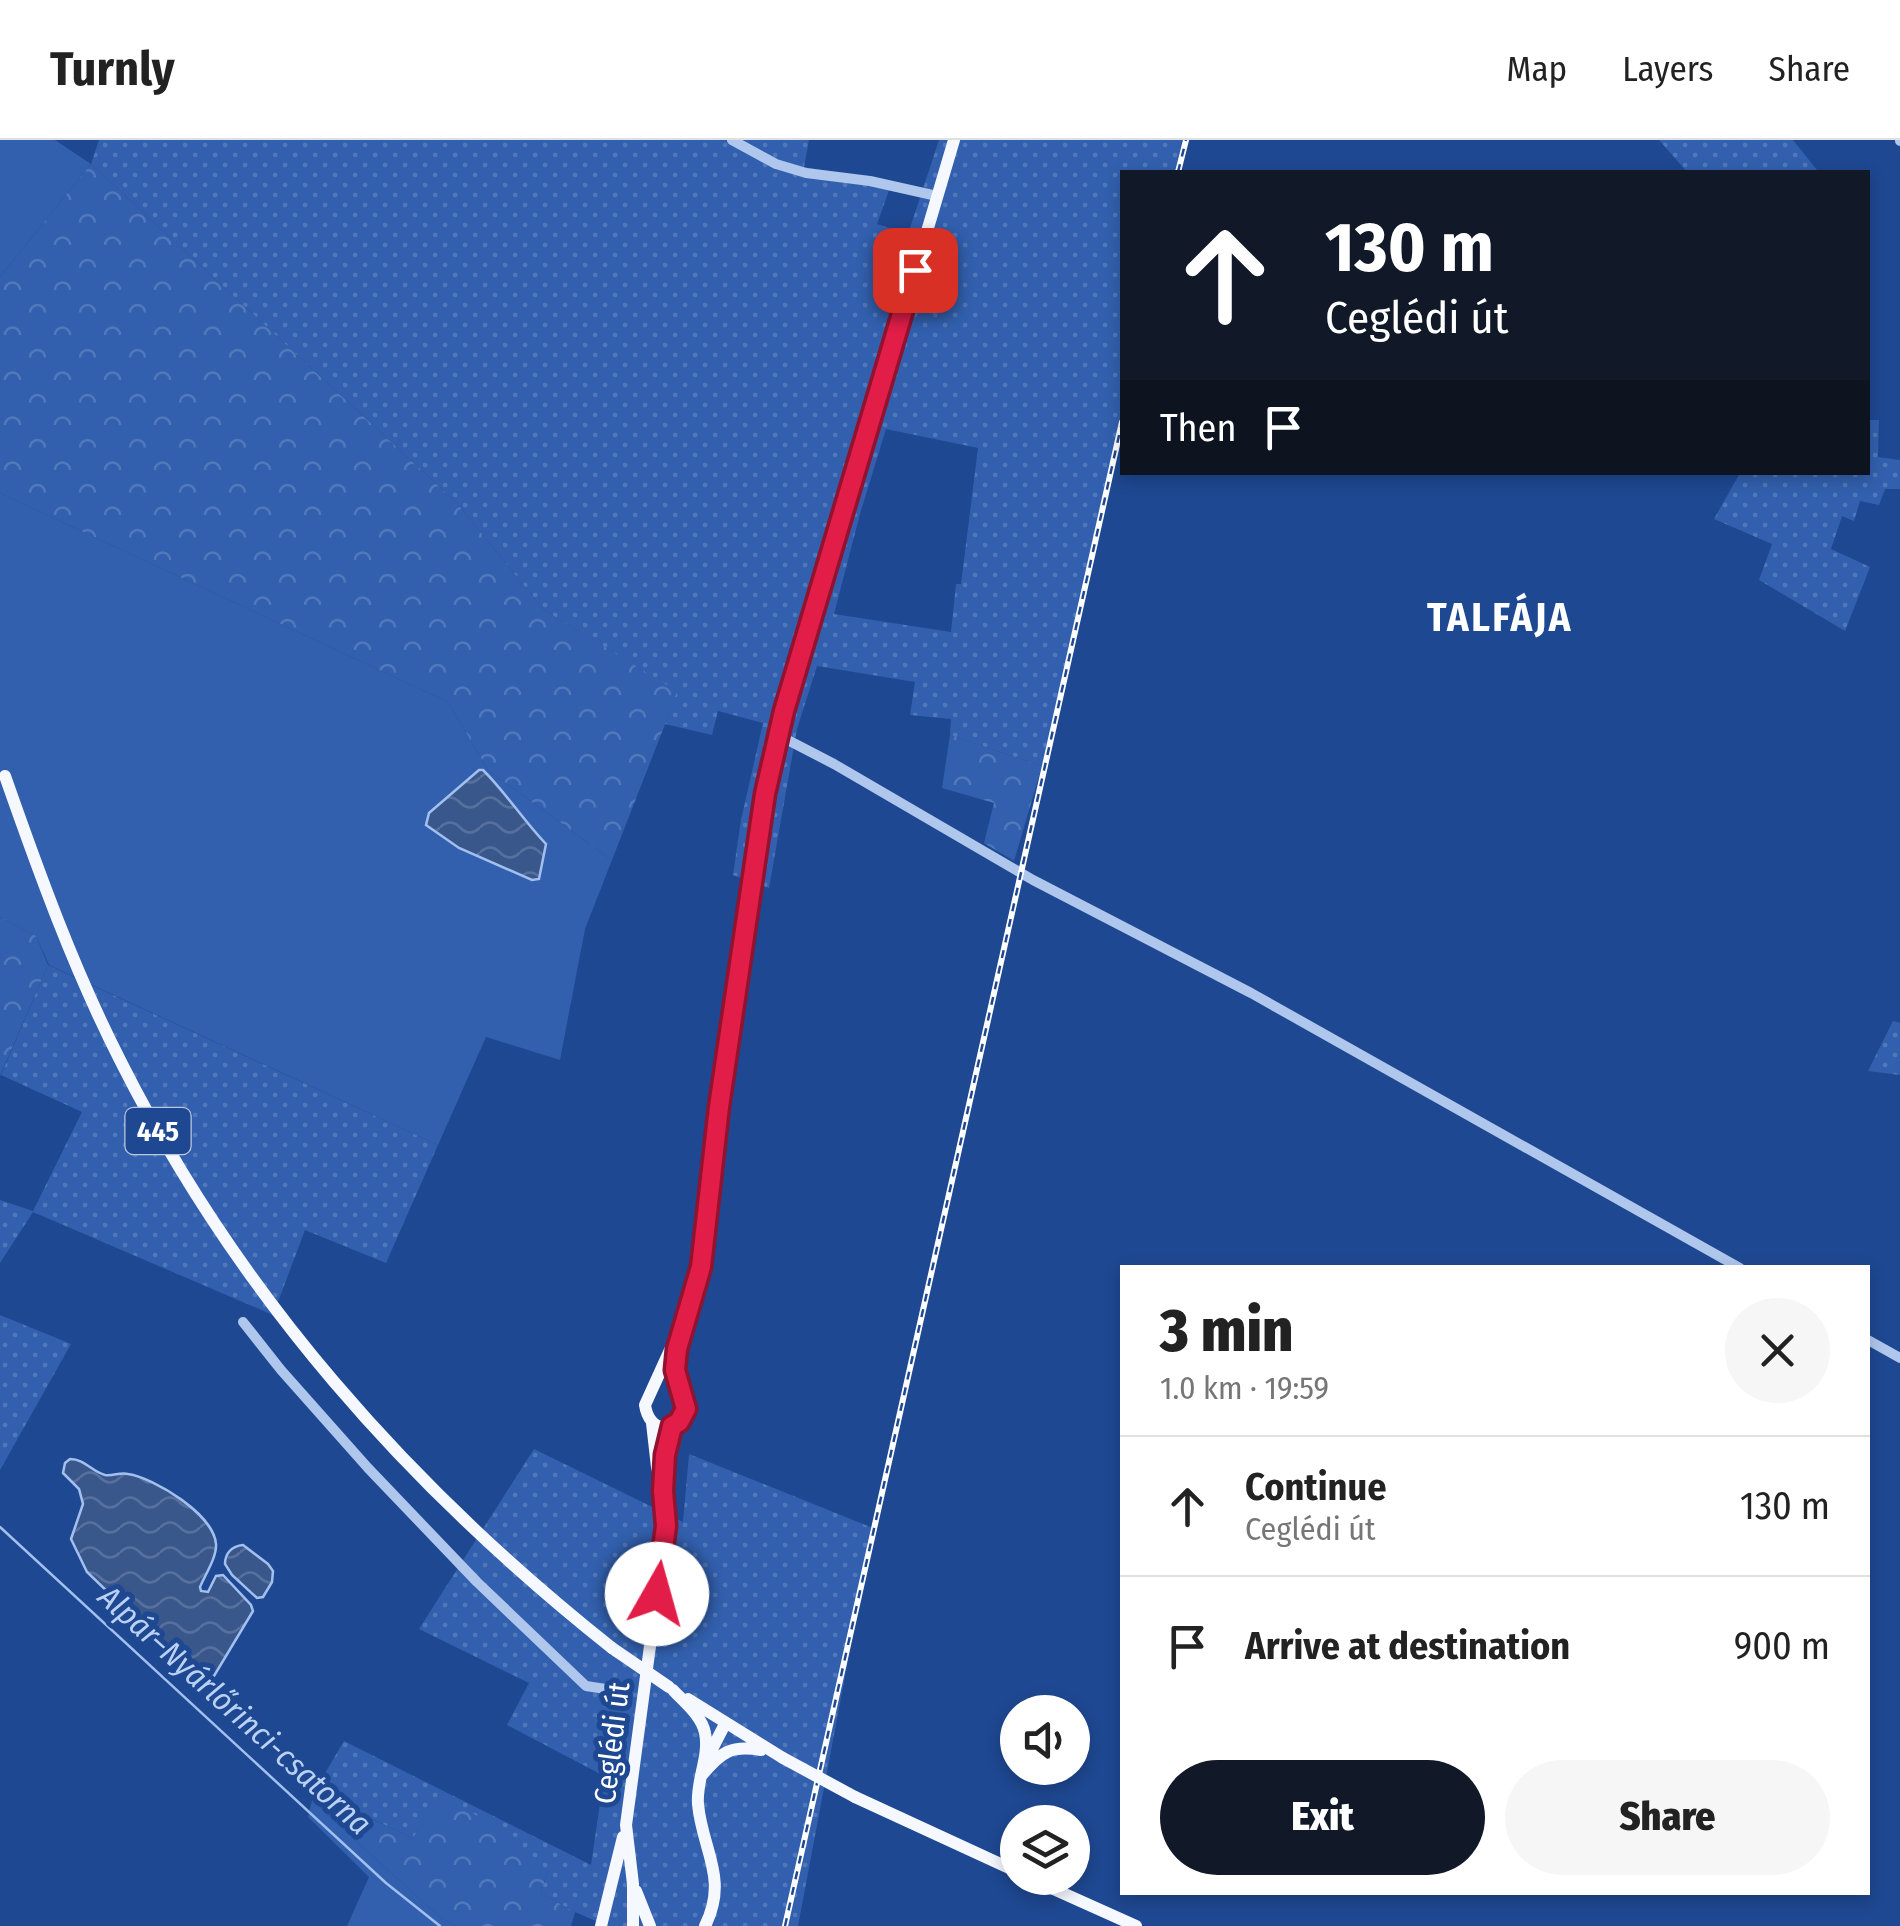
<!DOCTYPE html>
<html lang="en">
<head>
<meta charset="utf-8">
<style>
	:root { --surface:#fff; --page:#f6f6f6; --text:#222; --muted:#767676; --line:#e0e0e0; --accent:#111827 }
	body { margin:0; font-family:"Fira Sans Condensed",sans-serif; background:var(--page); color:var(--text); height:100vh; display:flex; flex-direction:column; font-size:38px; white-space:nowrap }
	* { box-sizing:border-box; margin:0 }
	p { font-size:32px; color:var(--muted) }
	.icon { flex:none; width:55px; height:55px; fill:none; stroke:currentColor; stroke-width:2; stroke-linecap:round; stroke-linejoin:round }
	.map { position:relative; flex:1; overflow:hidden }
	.side { position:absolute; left:1120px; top:1125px; width:750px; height:630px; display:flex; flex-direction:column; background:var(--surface); border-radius:0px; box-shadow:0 5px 15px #0003 }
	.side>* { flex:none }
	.top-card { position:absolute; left:1120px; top:30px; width:750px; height:305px; border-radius:0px; box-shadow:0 5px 15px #0003; background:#111827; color:#fff; overflow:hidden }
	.tools { position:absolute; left:1000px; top:1555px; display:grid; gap:20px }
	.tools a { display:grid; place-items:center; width:90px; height:90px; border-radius:50%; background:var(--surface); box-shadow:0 5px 15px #0003; font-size:50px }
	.pin { position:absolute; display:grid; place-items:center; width:85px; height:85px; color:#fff; margin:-42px; border-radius:20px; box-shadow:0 5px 15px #0006 }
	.me { position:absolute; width:110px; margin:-55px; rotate:7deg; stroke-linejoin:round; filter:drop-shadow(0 0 8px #0008) }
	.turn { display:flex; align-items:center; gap:35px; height:210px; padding:0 40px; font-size:45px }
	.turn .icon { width:130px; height:130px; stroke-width:2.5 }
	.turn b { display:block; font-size:70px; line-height:85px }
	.then { display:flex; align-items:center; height:95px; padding:0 40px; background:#0003; gap:20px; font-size:38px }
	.round { display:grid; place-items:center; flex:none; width:105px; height:105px; border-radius:52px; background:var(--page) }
	.head { display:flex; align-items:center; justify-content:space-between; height:170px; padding:0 40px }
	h1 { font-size:60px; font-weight:800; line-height:75px }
	.button { display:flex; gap:20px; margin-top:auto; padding:20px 40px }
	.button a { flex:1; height:115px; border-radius:60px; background:var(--accent); color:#fff; font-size:40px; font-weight:800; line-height:115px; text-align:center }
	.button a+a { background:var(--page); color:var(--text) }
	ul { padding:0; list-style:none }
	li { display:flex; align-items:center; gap:30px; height:140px; padding:0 40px; border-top:2px solid var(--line) }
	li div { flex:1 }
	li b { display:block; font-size:38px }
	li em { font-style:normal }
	header { display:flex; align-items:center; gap:60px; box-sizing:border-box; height:140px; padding:0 50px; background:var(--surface); border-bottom:2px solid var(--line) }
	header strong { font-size:48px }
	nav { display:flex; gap:55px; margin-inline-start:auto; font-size:35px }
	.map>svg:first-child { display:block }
</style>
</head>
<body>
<header>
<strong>Turnly</strong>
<nav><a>Map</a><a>Layers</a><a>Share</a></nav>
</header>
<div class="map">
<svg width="1900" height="1786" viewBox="0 0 1900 1786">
	<defs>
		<pattern id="forest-crowns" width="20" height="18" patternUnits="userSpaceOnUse" patternTransform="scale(2.5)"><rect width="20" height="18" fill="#3260ae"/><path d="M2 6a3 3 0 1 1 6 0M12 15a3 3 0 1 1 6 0" fill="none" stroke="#5178ba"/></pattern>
		<pattern id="park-dots" width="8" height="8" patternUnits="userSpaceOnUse" patternTransform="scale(2.5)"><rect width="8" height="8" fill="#3260ae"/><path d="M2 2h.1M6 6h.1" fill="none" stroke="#5178ba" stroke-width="1.8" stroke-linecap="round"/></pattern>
		<pattern id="water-waves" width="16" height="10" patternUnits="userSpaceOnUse" patternTransform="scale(2.5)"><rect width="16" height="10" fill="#3a578c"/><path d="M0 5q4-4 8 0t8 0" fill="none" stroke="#58709d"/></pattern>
	</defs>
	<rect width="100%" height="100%" fill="#1e4891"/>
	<path fill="#3260ae" d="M0 0H55L91 24 0 137Z
		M0 353 448 562 488 630 612 720 585 789 560 920 486 897 438 1005 49 825 36 796 0 777Z
		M314 1652 321 1656 324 1672 441 1778 456 1786H347L369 1737 308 1677Z"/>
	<path fill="url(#forest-crowns)" d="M91 24 456 362 544 470 678 551 612 720 488 630 448 562 0 353V137Z
		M950 595 1042 626 1014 721 984 703 994 663 942 648Z
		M0 777 36 796 48 825 0 936Z
		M440 1654 516 1697 548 1730 541 1753 575 1772 571 1786H456L441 1778 324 1672 321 1656 413 1698Z"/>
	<path fill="url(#park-dots)" fill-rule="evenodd" d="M99 0H809L804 27 892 42 877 84 908 94 939 0H1182L1175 32H1122V271L1042 626 950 595 951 579 910 575 915 542 817 526 797 589 769 748 733 735 741 680 763 583 718 571 712 595 665 584 677 551 544 470 456 362 91 24ZM886 289 978 308 961 444H956L951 492 834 474 860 374Z
		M1659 0H1793L1817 30 1822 32H1687Z
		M1868 280H1879L1878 317 1900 320V349H1885L1879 365 1860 361 1854 381 1842 376 1831 409 1870 427 1845 491 1759 440 1772 404 1714 379 1740 333 1868 332Z
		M48 825 438 1005 386 1123 305 1090 273 1175 33 1072 0 1123V1060L33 1071 82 972 1 935Z
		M1893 881 1900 883V935L1868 931Z
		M0 1175 71 1204 0 1330Z
		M534 1309 683 1382 689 1314 873 1388 798 1786H607L575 1772 541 1753 548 1730 509 1709 515 1697 440 1655 413 1698 314 1652 344 1601 591 1725 604 1636 507 1585 529 1543 419 1489Z"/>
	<path fill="url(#water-waves)" stroke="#a2c0ef" stroke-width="2.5" d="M479 630H483C507 654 523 680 546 704L539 739 532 740 459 708 426 685 429 673Z
		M70 1319C85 1319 92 1332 105 1335 113 1336 121 1332 128 1334 155 1338 214 1375 216 1404 217 1417 205 1435 200 1447L201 1451 208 1452 216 1436 223 1435 251 1465 253 1471 214 1536H203L191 1532 87 1432 71 1399 83 1364 79 1349 63 1333 65 1323Z
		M243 1405 268 1424 273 1431 272 1442 263 1457 257 1458 232 1435 225 1424C225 1413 232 1406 243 1405Z"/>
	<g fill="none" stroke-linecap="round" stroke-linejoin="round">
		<path stroke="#a2c0ef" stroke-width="2.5" d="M0 1387 386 1743 440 1786"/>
		<path stroke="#afc6ed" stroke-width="10" d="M732 0 776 24 806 33 870 41 937 56
			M1900 0V1
			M778 595 834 624 1033 740 1251 853 1740 1128
			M243 1182 281 1230 368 1328 477 1442 586 1546 612 1550
			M1868 1200 1900 1218"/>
		<path stroke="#f5f8ff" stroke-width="12" d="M5 636C39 733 74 830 121 922 239 1156 408 1346 612 1508
			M683 1183 675 1230 685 1269C676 1295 649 1293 645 1265L685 1177 701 1127 719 967 751 739 765 654 778 595 954 0
			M664 1333 666 1306 672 1286
			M673 1550C684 1562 702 1576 705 1593 710 1616 696 1640 698 1664 702 1710 729 1738 705 1786
			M688 1559 783 1618
			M708 1617 725 1584
			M702 1635C721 1612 731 1605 761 1610
			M855 1657 1018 1732
			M1029 1738 1136 1786
			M636 1751 650 1786
			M601 1786 623 1697
			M633 1786V1744L626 1685 666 1387 665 1364 657 1327 652 1283"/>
		<g stroke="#fff" stroke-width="6">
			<path id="rail" d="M1178 32 1186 0
				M785 1786 1122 282"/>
		</g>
		<use href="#rail" stroke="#1e4891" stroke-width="2.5" stroke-dasharray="8" stroke-linecap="butt"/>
		<path stroke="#f5f8ff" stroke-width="12" d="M612 1508 669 1547
			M783 1618 855 1657"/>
	</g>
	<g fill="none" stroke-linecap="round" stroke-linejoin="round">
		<g stroke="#92132f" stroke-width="25">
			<path id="route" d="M657 1454 666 1386 663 1351 665 1315 672 1286 679 1282 686 1269 675 1230 677 1209 701 1127 719 967 765 654 784 571 915 130"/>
		</g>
		<use href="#route" stroke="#e11d48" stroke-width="18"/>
	</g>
	<g text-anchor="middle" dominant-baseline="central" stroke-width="10" stroke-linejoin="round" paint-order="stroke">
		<rect fill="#1e4891" stroke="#bcc8de" stroke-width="2.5" x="125.5" y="968" width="65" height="46" rx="8"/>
		<g font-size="28" font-weight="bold" fill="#fff">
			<text x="158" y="991">445</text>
		</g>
		<g font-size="30" fill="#fff" stroke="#1e4891">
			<text transform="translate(612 1603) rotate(-83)">Ceglédi út</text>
		</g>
		<g font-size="32" font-style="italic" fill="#bbd1f4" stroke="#1e4891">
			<text transform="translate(235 1570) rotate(42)">Alpár–Nyárlőrinci-csatorna</text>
		</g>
		<g font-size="40" font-weight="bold" letter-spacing="2.5" fill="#fff" stroke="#1e4891">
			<text x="1500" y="478">TALFÁJA</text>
		</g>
	</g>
</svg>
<div class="tools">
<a><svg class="icon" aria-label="sound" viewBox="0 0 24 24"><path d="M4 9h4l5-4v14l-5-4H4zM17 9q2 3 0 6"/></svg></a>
<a><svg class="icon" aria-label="layers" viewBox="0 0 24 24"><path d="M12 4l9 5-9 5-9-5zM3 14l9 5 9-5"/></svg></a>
</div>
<div class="pin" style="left:915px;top:130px;background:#d93025"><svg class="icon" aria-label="arrive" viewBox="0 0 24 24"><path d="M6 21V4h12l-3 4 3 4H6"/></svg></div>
<svg class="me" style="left:657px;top:1454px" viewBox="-20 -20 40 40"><circle r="19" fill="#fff"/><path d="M0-13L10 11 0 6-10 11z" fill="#e11d48"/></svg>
<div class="top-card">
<div class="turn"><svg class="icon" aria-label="ahead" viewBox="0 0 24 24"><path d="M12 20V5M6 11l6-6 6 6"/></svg><div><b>130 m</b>Ceglédi út</div></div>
<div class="then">Then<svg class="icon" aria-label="arrive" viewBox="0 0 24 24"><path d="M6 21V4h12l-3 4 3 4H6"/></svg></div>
</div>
<section class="side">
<div class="head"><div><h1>3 min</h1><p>1.0 km · 19:59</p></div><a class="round"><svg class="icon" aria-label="close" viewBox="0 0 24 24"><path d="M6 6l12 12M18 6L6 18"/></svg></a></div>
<ul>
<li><svg class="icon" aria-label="ahead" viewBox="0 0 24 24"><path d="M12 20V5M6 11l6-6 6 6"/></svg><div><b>Continue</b><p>Ceglédi út</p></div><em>130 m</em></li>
<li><svg class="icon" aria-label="arrive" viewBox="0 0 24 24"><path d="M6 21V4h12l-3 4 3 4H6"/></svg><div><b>Arrive at destination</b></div><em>900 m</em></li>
</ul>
<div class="button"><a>Exit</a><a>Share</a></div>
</section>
</div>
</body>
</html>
